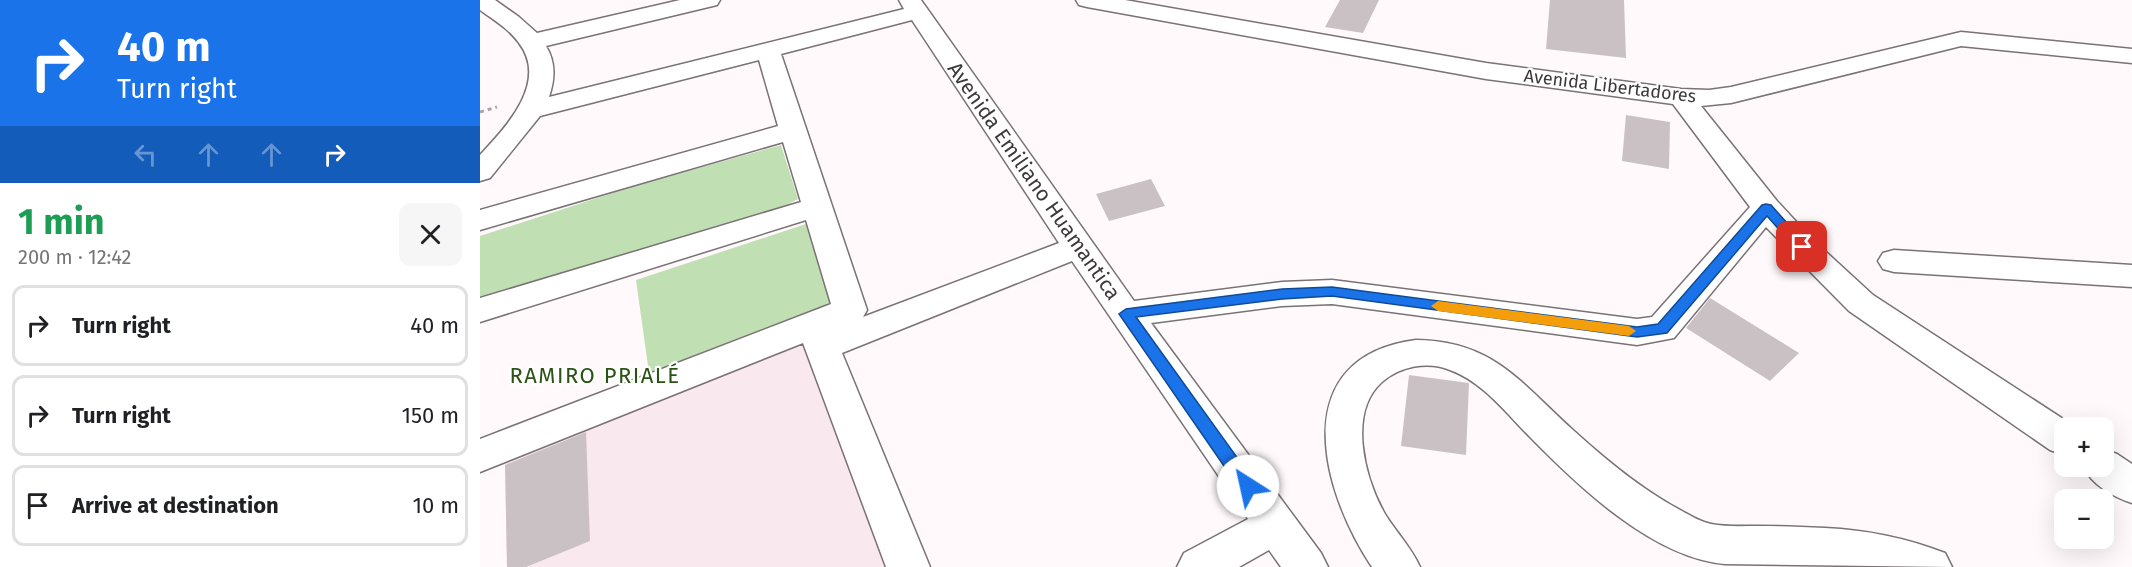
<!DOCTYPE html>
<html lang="en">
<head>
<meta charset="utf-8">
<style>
	:root { --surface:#fff; --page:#f6f6f6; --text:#202124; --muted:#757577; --line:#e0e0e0 }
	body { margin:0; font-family:"Fira Sans",sans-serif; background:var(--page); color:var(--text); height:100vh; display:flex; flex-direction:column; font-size:22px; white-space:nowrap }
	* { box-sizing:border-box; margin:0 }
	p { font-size:20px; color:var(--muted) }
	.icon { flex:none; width:33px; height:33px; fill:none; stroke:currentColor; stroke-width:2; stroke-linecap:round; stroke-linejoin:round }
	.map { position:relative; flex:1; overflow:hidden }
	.sheet { display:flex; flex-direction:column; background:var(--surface); width:480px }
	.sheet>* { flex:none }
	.guide { background:#1a73e8; color:#fff; overflow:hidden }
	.tools { position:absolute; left:1574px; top:417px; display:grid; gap:12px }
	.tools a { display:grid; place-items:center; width:60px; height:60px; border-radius:12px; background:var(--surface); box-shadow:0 6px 24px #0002; font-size:30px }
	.pin { position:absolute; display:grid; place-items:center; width:51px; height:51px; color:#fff; margin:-26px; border-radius:12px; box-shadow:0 3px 9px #0006 }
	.me { position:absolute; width:66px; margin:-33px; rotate:325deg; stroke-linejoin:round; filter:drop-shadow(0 0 4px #0008) }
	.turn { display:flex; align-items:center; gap:21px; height:126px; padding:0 18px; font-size:27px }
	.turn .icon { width:78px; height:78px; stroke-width:2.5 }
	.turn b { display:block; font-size:42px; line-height:51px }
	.lanes { display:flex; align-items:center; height:57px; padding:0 18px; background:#0003; justify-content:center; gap:30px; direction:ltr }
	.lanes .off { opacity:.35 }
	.round { display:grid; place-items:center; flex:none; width:63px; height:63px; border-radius:12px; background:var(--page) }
	.headline { display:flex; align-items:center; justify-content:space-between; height:102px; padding:0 18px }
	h1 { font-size:36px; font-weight:700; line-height:45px; color:#1e9e55 }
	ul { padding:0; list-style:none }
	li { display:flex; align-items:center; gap:18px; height:81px; margin:0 12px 9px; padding:0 6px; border:3px solid var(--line); border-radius:12px }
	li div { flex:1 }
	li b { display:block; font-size:22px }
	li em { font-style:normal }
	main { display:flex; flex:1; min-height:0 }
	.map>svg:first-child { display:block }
</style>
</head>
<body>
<main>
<section class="sheet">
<div class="guide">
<div class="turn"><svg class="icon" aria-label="right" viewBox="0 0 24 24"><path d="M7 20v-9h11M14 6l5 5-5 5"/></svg><div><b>40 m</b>Turn right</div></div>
<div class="lanes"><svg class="icon off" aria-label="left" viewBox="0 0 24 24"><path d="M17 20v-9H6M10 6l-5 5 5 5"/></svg><svg class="icon off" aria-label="ahead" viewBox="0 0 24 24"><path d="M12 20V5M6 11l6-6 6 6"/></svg><svg class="icon off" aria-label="ahead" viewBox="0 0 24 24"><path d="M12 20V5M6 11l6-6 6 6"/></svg><svg class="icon" aria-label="right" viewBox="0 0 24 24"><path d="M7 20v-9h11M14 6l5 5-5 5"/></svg></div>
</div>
<div class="headline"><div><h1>1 min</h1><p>200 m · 12:42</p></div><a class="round"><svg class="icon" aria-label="close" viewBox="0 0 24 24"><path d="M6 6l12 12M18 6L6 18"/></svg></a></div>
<ul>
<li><svg class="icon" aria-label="right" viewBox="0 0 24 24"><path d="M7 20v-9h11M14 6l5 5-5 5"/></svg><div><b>Turn right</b></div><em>40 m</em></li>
<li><svg class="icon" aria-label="right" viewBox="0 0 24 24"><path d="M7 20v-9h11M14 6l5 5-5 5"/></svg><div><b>Turn right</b></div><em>150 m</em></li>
<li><svg class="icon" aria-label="arrive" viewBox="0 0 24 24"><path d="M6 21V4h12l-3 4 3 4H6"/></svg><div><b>Arrive at destination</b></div><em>10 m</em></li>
</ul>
</section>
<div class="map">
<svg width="1652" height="567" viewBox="0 0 1652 567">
	<rect width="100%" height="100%" fill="#fff9fb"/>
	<path fill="#fae8ef" d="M328 342 408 567H27L25 460Z"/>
	<path fill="#c0e0b4" d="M301 145 318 199 303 207 15 297 0 306V236L154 186Z
		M329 223 358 304 169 373 156 280Z"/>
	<path fill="#cac1c4" d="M860 0H899L883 33 845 27Z
		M1070 0H1144L1146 58 1066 49Z
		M1146 115 1190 122 1189 169 1142 161Z
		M671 179 685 206 629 221 616 194Z
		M1230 298 1319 353 1290 381 1206 328Z
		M929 375 989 383 986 455 921 446Z
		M106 432 110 541 46 567H27L25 465Z"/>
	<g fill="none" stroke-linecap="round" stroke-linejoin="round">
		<g stroke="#7a7275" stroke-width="3">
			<path id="minor" d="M0 0H15L39 17 57 33 200 0H240L237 5 66 46C76 63 75 79 69 97L424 9 419 0H441L654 301 802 282 852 280 1157 319 1172 317 1270 207 1193 104 1006 79 607 7 599 5 596 0H645L1006 63 1201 89 1229 90 1251 87 1481 32 1652 49V63L1481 46 1251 103 1221 106 1297 201 1333 240 1393 295 1597 428H1584V455L1570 450 1369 311 1286 227 1194 338 1157 345 852 304 802 306 671 323 841 553 848 567H801L789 550 759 567H697L704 553 768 519 592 261 362 353 450 567H406L323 343 0 472V439L351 304 326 220 0 322V298L321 202 303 142 0 230V210L298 126 279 60 60 116 10 178 0 181V155C26 127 69 82 39 43 29 29 14 20 0 10ZM432 20 579 243 383 317 387 310 301 54Z
				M1414 250 1652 265V287L1414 272 1403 269 1398 261 1403 253Z
				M936 340C1013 341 1040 382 1093 430 1126 460 1162 490 1202 511 1211 516 1221 522 1231 524 1246 527 1262 526 1277 526 1300 526 1323 527 1345 528 1388 530 1426 538 1465 553L1472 567 1245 564C1173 558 1098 486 1050 437 1026 413 1003 382 970 370 948 361 920 366 902 382 867 413 885 479 905 514 916 532 931 547 940 567H892C840 489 806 357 936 340Z
				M1623 449 1637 454 1652 464V503C1633 497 1612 485 1603 466H1623Z"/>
		</g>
		<path stroke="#aaa5a7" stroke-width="3" stroke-dasharray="4 4" stroke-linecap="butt" d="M0 112 17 107"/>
		<use href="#minor" fill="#fff" fill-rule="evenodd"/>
	</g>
	<path fill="#1a73e8" stroke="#114b97" stroke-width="1.5" d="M1286 204 1291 205 1326 244 1328 247 1326 250H1317L1287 216 1187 333 1157 337 852 296 802 299 656 317 774 481 776 486 774 492 768 494 762 492 639 314 646 309 802 289 852 287 1157 327 1178 324 1282 205Z"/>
	<path fill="#f59e0b" d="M958 301 1149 326 1156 331 1149 336 958 311 951 306Z"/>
	<g text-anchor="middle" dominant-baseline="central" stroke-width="4.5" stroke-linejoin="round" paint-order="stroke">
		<g font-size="18" fill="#3d393b" stroke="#fff">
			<text transform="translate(1130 86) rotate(7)">Avenida Libertadores</text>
		</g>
		<g font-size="21" fill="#3d393b" stroke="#fff">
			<text transform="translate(554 181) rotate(55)">Avenida Emiliano Huamantica</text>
		</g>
		<g font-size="22" letter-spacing="1.5" fill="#2b5316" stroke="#fff">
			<text x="115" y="375">RAMIRO PRIALÉ</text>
		</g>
	</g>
</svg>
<div class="tools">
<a>+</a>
<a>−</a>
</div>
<div class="pin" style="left:1322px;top:247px;background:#d93025"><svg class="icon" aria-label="arrive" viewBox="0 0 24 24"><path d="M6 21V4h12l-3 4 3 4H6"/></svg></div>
<svg class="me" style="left:768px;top:486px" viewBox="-20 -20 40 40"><circle r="19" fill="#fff"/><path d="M0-13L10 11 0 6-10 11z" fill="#1a73e8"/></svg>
</div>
</main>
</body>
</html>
